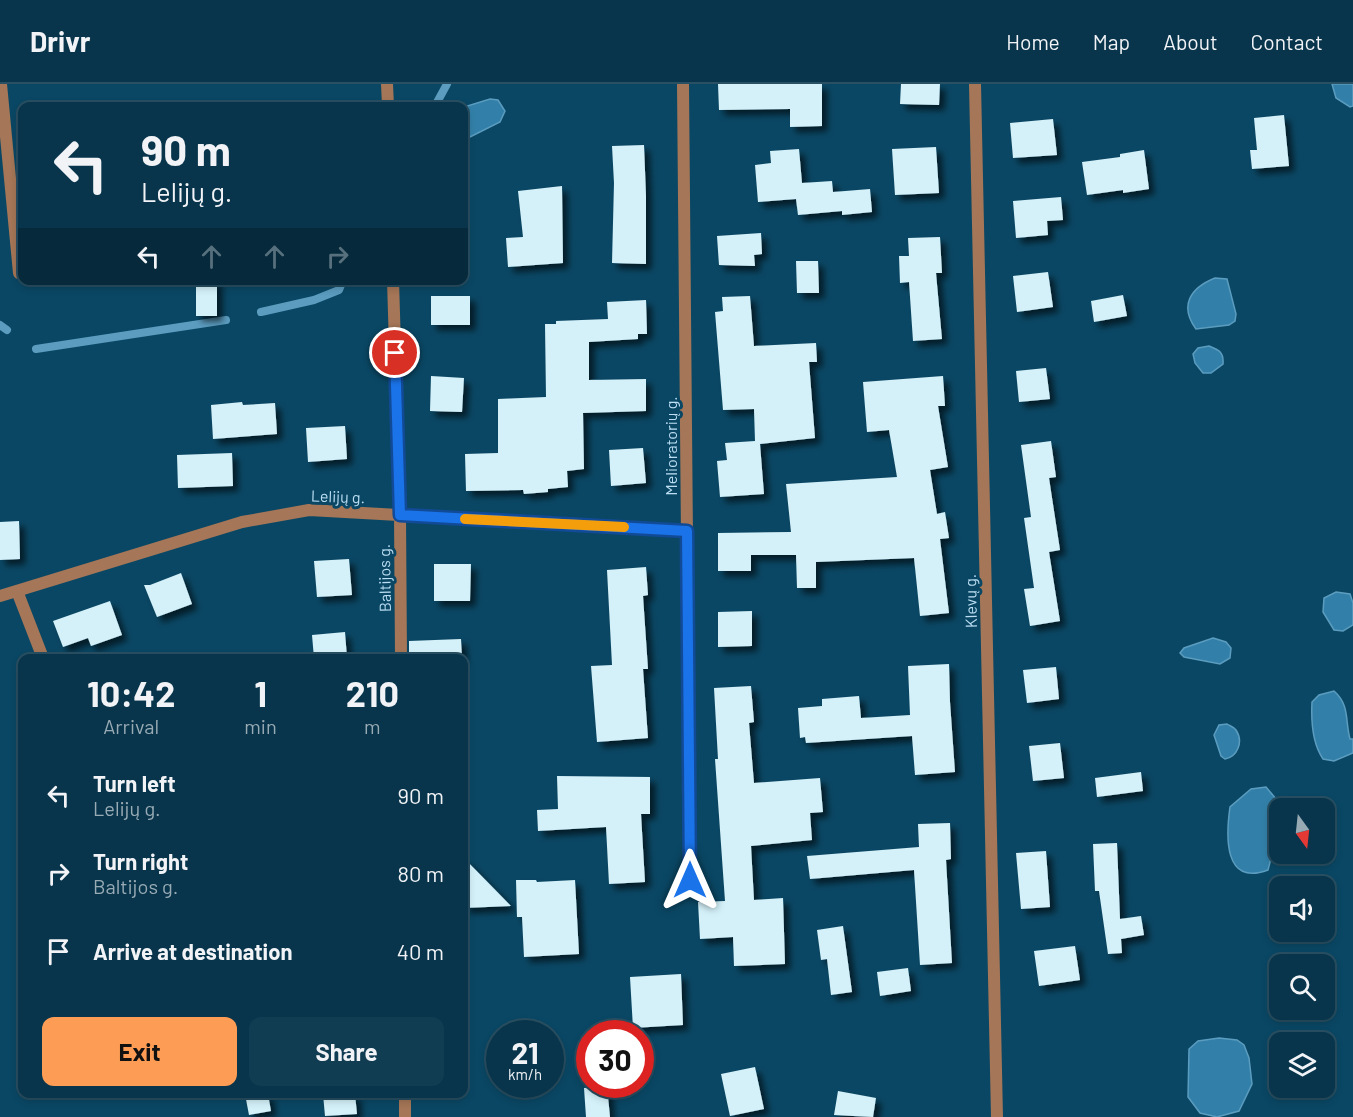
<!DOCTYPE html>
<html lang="en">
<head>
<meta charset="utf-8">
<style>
	:root { --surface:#08354b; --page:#113d52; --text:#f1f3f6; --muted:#98abb5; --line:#295063; --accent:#fd9d55 }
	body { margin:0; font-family:Barlow,sans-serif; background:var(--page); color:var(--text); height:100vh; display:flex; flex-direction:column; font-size:22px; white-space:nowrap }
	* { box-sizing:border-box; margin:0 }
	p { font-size:20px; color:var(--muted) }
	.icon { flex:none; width:33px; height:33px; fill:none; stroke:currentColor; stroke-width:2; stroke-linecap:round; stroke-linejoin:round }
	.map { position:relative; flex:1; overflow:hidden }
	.panel { position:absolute; left:18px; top:570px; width:450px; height:444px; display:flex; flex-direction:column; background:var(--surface); border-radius:12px; box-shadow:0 3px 9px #0003,0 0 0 2px var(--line) }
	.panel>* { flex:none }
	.hud { position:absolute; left:18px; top:18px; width:450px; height:183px; border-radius:12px; box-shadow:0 3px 9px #0003,0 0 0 2px var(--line); background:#08354b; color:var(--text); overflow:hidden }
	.needle { width:39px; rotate:165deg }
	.tools { position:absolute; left:1269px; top:714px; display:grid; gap:12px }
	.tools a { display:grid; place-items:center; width:66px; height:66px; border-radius:12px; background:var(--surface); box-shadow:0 3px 9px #0003,0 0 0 2px var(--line); font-size:30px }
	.speed { position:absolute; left:486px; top:936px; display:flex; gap:12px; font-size:30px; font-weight:700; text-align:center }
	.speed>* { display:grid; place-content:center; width:78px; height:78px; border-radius:50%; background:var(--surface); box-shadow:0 3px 9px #0003,0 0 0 2px var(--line); line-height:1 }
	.speed small { font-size:15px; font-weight:400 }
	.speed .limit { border:9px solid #d22; background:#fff; color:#111 }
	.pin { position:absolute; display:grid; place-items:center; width:51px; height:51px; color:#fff; margin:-26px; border:3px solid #fff; border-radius:50%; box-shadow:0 2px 6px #0007 }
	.me { position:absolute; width:66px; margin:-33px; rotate:0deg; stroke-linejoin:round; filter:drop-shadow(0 0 4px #0008) }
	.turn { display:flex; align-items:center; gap:21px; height:126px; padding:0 24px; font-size:27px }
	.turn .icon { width:78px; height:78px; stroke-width:2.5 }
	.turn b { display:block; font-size:42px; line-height:51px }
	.lanes { display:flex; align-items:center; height:57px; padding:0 24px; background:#0003; justify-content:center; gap:30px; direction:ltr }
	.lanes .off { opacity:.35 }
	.eta { display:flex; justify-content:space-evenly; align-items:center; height:102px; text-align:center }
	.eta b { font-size:36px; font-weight:700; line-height:42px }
	.button { display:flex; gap:12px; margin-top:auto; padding:12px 24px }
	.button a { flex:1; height:69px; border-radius:12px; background:var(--accent); color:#111; font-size:24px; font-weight:700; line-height:69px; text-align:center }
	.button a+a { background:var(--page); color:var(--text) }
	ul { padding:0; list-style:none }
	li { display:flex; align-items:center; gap:18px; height:78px; padding:0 24px }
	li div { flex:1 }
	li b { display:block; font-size:22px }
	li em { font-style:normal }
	header { display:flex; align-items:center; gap:36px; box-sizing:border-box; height:84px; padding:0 30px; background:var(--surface); border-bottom:2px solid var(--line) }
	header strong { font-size:28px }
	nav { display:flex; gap:33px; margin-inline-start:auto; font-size:21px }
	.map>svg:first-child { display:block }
</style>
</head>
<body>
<header>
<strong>Drivr</strong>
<nav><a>Home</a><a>Map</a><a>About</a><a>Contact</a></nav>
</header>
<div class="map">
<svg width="1353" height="1033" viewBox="0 0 1353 1033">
	<defs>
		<filter id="shadow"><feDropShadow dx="5.5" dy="5.5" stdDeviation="3" flood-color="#0009"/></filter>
	</defs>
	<rect width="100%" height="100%" fill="#0a4764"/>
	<path fill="#3280a9" stroke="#5b9cbf" stroke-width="1.5" d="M1332 0H1353V22L1350 23 1336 14Z
		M490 15 498 16 505 27 500 38 464 56V23Z
		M1215 194 1227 195 1236 230 1235 237 1229 241 1196 245C1179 222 1190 204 1215 194Z
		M1209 262C1219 266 1224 268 1223 280L1211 289H1203L1195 279 1193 270 1198 264Z
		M1336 508 1350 510 1353 519V541L1343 547 1334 546 1323 528 1324 514Z
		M1213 554 1226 558 1231 564 1230 574 1220 580 1184 573 1180 569 1184 564Z
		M1334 607C1350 621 1345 637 1350 655H1353V669L1334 677 1323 675C1312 659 1311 637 1312 618L1319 611Z
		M1227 640C1230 642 1234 643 1236 646 1244 658 1237 673 1225 675L1221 672 1214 651 1219 641Z
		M1266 703 1277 716 1280 735 1279 743 1268 786C1223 803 1226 751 1230 723L1251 705Z
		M1219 954 1237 956 1244 961 1249 974 1252 1000 1239 1027 1217 1033 1200 1029 1188 1013 1189 965 1198 957Z"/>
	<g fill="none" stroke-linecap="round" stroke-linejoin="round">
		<path stroke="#5b9cbf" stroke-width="8" d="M435 22 447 0
			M261 228 314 216 339 206 343 196
			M0 241 7 246
			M36 265 226 236"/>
	</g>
	<path fill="#d4f1f9" filter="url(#shadow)" d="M718 0H822V42L790 43V25L719 26Z
		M901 0H940L939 21 900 20Z
		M1284 31 1289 82 1252 85 1250 66H1257L1254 34Z
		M1053 35 1057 71 1013 74 1010 39Z
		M644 61 646 112V180L612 179 614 99 612 62Z
		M936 63 939 109 895 111 892 65Z
		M799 65 802 99 832 97 833 108 870 105 872 128 842 131V127L798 131 796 115 758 118 755 81 771 79 770 67Z
		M1144 66 1149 105 1123 109V106L1087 111 1082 78 1120 73V70Z
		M562 102 563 179 508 183 506 154 523 153 518 107Z
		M1061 113 1063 136 1047 137 1048 151 1016 154 1013 117Z
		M761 149 762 170 754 171 755 182 719 181 717 152Z
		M940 153 942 189H936L942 255 913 257 909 198 900 199 899 172H909L908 154Z
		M796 177H818L819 209H797Z
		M1048 188 1053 223 1017 228 1013 192Z
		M196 196H217V232H196Z
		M1123 211 1127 232 1094 238 1091 217Z
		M431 212H470V241H431Z
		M750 212 754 262 816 259 817 278H809L815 354 760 360 764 410 720 413 717 377 727 376 725 359 755 357 754 325 723 326 715 228 723 227 722 213Z
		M646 216 647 250H638V255L589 258V296L646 295V327L583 329 584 385 567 387 568 403 548 405V408L524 410 523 406 466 407 465 370 498 369V315L546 313 545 240H556V237L608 235 607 218Z
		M1046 284 1050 315 1019 318 1016 287Z
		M431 292 464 294 462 328 430 327Z
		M943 292 945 322H938L948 383 930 386 937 430 945 428 949 454 940 455 949 529 920 532 914 474 816 478V504H797L796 471H751V487H718V449L791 448 786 400 897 393 889 346 867 348 863 298Z
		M242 318 243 321 275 319 277 350 213 355 211 321Z
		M345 342 347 375 308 378 306 344Z
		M1051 357 1056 393 1049 394 1060 466 1049 468 1060 537 1030 542 1024 505 1034 504 1024 434 1031 433 1021 361Z
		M643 364 646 399 611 402 609 366Z
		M232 369 233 402 178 404 177 371Z
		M19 437 20 475 0 476V438Z
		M349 475 352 511 317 513 314 477Z
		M434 480H471L470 517H434Z
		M646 483 648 511 643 512 648 585H643L648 654 597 658 591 582 612 581 607 486Z
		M181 489 192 520 157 533 144 501H150Z
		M110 517 122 551 91 562 88 554 63 563 53 537Z
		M752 527V562L718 563V528Z
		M345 548 347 574H314L312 551Z
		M461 555 462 574H409V557Z
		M949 580 950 618 955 688 915 691 912 652 806 659 805 653 800 654 798 624 822 622V615L859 612 861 634 910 631 908 582Z
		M1056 583 1059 615 1027 619 1023 586Z
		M751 602 754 638 749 639 754 699 820 694 823 728 810 729 812 756 751 762 754 816 783 814 785 880 734 882 733 853 700 855 698 818 725 817 715 675H718L714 604Z
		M1060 659 1064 694 1033 697 1029 662Z
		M1141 688 1143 707 1097 713 1095 694Z
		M557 692 650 693V730H641L645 798 609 800 606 743 538 747 537 726 558 725Z
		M950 739 951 775 946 776 952 879 920 881 914 786 810 795 807 772 919 763 918 740Z
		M1117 759 1120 835 1141 832 1144 851 1121 855 1122 869 1108 870 1099 807H1095L1093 760Z
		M1046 767 1050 823 1021 825 1016 769Z
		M464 774 511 822 464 824Z
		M516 796H536L537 798 575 796 579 870 524 873 522 833H517Z
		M843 842 852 908 831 911 827 875 821 876 817 846Z
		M1075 862 1080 896 1039 902 1034 867Z
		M908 884 911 907 880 912 877 888Z
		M681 890 683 941 633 944 630 893Z
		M755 983 764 1025 730 1032 721 990Z
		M607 1002 610 1033H586L584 1004Z
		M838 1007 876 1014 873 1033 834 1031Z
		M245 1010H268L271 1027 249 1031Z
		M323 1010H355L357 1030 325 1032Z"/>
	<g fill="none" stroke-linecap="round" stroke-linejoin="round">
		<path stroke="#a57657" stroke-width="12" d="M1 0 19 189
			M387 0 388 22
			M683 0 690 797
			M975 0 997 1033
			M393 196 400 431 401 574
			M17 507 43 574
			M0 512 242 438 309 426 687 447
			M405 1010V1033"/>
	</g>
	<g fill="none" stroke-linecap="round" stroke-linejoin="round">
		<g stroke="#114b97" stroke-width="15">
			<path id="route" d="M395 269 400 431 687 447 690 796"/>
		</g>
		<use href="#route" stroke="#1a73e8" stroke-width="10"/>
		<path stroke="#f59e0b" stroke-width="10" d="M465 435 624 443"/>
	</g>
	<g text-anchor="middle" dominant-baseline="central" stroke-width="6" stroke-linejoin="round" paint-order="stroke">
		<g font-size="16" fill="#bbdef3" stroke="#0a4764">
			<text transform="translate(670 362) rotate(-90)">Melioratorių g.</text>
			<text transform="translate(338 412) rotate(2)">Lelijų g.</text>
			<text transform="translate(384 494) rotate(-91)">Baltijos g.</text>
			<text transform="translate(970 517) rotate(-91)">Klevų g.</text>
		</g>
	</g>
</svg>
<div class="tools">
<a><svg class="needle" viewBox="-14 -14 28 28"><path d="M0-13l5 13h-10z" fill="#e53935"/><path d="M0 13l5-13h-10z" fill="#98abb5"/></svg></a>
<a><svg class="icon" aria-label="sound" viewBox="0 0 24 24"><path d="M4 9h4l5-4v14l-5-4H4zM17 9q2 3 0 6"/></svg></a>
<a><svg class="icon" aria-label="search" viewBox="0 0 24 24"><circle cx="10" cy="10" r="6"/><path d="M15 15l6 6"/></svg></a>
<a><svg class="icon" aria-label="layers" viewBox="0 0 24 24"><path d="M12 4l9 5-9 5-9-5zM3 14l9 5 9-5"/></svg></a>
</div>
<div class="speed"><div>21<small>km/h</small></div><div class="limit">30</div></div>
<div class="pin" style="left:395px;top:269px;background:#d93025"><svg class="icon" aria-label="arrive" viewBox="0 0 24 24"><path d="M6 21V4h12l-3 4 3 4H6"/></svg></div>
<svg class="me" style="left:690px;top:796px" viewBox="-20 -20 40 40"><path d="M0-17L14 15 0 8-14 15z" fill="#1a73e8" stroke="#fff" stroke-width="4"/></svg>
<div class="hud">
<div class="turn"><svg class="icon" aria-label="left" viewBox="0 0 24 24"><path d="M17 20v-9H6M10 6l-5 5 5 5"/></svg><div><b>90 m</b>Lelijų g.</div></div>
<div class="lanes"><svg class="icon" aria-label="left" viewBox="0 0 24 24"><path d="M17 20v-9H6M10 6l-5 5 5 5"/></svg><svg class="icon off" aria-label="ahead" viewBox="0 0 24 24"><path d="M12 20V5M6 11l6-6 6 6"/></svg><svg class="icon off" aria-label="ahead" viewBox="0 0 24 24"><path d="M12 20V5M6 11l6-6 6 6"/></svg><svg class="icon off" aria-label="right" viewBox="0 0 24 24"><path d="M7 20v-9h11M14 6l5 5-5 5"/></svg></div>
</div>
<section class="panel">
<div class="eta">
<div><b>10:42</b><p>Arrival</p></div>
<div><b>1</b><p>min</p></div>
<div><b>210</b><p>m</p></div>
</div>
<ul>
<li><svg class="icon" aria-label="left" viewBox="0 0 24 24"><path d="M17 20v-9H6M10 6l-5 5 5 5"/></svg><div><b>Turn left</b><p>Lelijų g.</p></div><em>90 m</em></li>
<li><svg class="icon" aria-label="right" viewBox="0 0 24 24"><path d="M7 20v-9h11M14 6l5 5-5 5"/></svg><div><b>Turn right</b><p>Baltijos g.</p></div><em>80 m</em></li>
<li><svg class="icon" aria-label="arrive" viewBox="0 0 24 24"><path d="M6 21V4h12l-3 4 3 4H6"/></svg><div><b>Arrive at destination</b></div><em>40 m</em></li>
</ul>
<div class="button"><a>Exit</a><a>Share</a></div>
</section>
</div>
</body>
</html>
